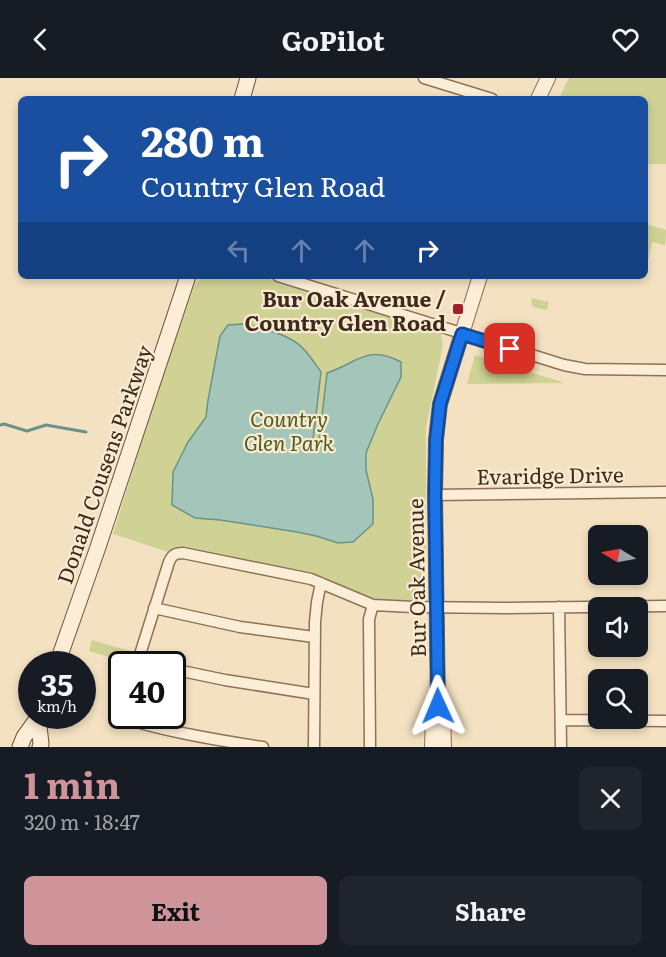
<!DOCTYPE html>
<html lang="en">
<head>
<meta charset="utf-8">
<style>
	:root { --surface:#171b24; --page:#20242c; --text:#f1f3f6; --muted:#9ea1a6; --accent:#ce949a }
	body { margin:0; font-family:Literata,serif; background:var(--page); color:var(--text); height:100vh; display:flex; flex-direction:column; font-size:22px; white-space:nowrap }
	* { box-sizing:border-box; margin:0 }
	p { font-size:20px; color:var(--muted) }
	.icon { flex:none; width:33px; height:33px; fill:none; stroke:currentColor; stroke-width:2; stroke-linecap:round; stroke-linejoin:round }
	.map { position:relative; height:669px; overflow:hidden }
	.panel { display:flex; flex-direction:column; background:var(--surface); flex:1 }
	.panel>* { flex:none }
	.banner { position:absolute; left:18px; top:18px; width:630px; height:183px; border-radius:9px; box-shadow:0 3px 9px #0003; background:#1a4fa0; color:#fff; overflow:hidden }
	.needle { width:39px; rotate:280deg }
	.buttons { position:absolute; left:588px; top:447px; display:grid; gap:12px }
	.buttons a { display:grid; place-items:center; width:60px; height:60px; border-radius:9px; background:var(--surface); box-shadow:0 3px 9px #0003; font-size:30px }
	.speed { position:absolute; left:18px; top:573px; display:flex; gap:12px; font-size:30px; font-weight:700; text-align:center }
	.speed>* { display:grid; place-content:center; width:78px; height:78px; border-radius:50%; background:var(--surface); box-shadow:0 3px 9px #0003; line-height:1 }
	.speed small { font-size:15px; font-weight:400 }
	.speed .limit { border:3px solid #111; border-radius:9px; background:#fff; color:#111 }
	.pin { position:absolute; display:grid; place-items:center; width:51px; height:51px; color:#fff; margin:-26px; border-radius:12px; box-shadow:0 3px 9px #0006 }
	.me { position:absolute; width:66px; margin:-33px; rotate:359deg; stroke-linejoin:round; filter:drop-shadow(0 0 4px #0008) }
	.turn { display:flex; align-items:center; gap:21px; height:126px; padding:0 24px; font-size:27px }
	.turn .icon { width:78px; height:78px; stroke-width:2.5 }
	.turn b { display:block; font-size:42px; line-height:51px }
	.lanes { display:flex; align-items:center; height:57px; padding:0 24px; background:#0003; justify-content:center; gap:30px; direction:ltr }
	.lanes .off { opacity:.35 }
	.round { display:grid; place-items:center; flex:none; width:63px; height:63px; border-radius:9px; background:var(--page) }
	.overview { display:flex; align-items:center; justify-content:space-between; height:102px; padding:0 24px }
	h1 { font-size:36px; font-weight:700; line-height:45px; color:var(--accent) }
	.action { display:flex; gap:12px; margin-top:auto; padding:12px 24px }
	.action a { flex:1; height:69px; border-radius:9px; background:var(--accent); color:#111; font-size:24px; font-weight:700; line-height:69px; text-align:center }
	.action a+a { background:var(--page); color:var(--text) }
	header { display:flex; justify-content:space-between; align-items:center; height:78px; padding:0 24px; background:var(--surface); font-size:27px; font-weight:700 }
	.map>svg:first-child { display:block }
</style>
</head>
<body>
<header><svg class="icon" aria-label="back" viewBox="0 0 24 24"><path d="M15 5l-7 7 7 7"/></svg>GoPilot<svg class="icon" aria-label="heart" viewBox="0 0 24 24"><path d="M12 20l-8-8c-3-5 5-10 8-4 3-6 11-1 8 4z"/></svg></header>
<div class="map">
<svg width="666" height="669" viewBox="0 0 666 669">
	<rect width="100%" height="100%" fill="#f3e1c1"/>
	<path fill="#cfd294" d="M569 0H666V86H645V21H559Z
		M645 146 666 152 665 167 652 164 648 183 645 182Z
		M204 198H259L441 255 443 267 426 350V506L422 524H380L358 516 323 499 303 494 176 469 168 474 113 456 153 327 195 206Z
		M532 220 549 224 547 232 533 229 531 224Z
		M475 277 565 305 467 306Z
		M92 562 137 575 136 577 129 576 127 583 133 585V586L89 573Z"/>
	<path fill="#a4c5b9" stroke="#6a9487" stroke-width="1.5" d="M242 246C259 249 277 253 292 262 304 268 313 283 321 294L312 370 318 371 327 295C357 285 367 266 401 284V299L378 346 366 375V392L373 421V446L353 464 338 465 316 458 297 454 220 442 195 440 172 427 173 394 188 364 206 339 208 322 220 258 228 247Z"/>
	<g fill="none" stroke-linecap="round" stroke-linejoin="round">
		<path stroke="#6a9487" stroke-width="3" d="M0 347 4 346 27 353 46 347 86 354"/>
		<g stroke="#8f7157" stroke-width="13">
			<path id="minor" d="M424 0 492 21
				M278 198 564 287 585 291 666 292
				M435 417 666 414
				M559 529 561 669
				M154 530 240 549 314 559
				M139 583 154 586
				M137 586 169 484C172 477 175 475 183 475L311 501 373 527 413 529 504 530 666 528
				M172 591 225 602 314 616
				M124 638C135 649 241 666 263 669
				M561 642 666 643
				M314 669 315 544 317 524 321 505
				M370 669 369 541 373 527"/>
		</g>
		<g stroke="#8f7157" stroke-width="16">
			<path id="tertiary" d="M538 21 548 0
				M438 628 443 637 444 669
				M432 669 433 638 438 628 435 417 436 361 440 326 480 198"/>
		</g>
		<g stroke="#70523a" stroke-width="17">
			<path id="secondary" d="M242 21 248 0
				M57 586 98 469 188 198
				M38 639 41 666 40 669
				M20 669 24 659 39 638"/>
		</g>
		<use href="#minor" stroke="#fceed6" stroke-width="10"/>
		<use href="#tertiary" stroke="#fceed6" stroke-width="14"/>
		<use href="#secondary" stroke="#fceed6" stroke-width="15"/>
	</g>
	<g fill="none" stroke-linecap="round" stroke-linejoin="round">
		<g stroke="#114b97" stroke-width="15">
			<path id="route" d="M438 628 435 417 436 362 440 326 462 256 510 271"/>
		</g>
		<use href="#route" stroke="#1a73e8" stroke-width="10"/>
	</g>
	<rect fill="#a42029" stroke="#f9ebd2" stroke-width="2" x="452" y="225" width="12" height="12" rx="3"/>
	<g text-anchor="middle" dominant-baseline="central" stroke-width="4.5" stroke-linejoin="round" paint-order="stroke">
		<g font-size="21" font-weight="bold" fill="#3d2a1c" stroke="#f9ebd2" text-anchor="end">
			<text x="446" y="219">Bur Oak Avenue /<tspan x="446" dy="24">Country Glen Road</tspan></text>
		</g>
		<g font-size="21" font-style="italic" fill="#505b21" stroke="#f9ebd2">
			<text x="289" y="339">Country<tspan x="289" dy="24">Glen Park</tspan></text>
		</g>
		<g font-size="21" fill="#3d2a1c" stroke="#f9ebd2">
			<text transform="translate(103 386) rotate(-71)">Donald Cousens Parkway</text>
			<text transform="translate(550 396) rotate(-1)">Evaridge Drive</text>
			<text transform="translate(415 500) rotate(-91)">Bur Oak Avenue</text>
		</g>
	</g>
</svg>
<div class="buttons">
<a><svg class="needle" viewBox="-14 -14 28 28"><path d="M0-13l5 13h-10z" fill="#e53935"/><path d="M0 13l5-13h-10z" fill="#9ea1a6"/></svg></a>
<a><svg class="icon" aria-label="sound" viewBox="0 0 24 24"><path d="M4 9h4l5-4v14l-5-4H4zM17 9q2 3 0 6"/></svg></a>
<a><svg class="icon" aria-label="search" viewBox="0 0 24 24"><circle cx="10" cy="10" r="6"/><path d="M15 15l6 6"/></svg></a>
</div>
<div class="speed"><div>35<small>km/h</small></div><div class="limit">40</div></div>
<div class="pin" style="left:510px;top:271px;background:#d93025"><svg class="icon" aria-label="arrive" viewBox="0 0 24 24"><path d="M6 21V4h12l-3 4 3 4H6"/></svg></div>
<svg class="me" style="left:438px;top:628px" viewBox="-20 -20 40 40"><path d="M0-17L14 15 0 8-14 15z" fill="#1a73e8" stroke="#fff" stroke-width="4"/></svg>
<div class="banner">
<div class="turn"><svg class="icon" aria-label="right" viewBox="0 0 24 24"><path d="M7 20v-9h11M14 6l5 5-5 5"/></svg><div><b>280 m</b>Country Glen Road</div></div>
<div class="lanes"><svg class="icon off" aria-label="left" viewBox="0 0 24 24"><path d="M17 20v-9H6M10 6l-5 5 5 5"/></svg><svg class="icon off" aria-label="ahead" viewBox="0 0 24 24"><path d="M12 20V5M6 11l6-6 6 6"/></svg><svg class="icon off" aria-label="ahead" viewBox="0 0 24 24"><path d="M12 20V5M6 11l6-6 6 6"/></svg><svg class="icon" aria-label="right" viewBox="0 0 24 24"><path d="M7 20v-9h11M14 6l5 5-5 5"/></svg></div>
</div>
</div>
<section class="panel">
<div class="overview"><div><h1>1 min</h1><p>320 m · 18:47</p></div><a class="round"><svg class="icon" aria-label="close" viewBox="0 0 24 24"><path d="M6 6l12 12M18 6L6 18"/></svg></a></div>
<div class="action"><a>Exit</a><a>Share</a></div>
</section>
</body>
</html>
